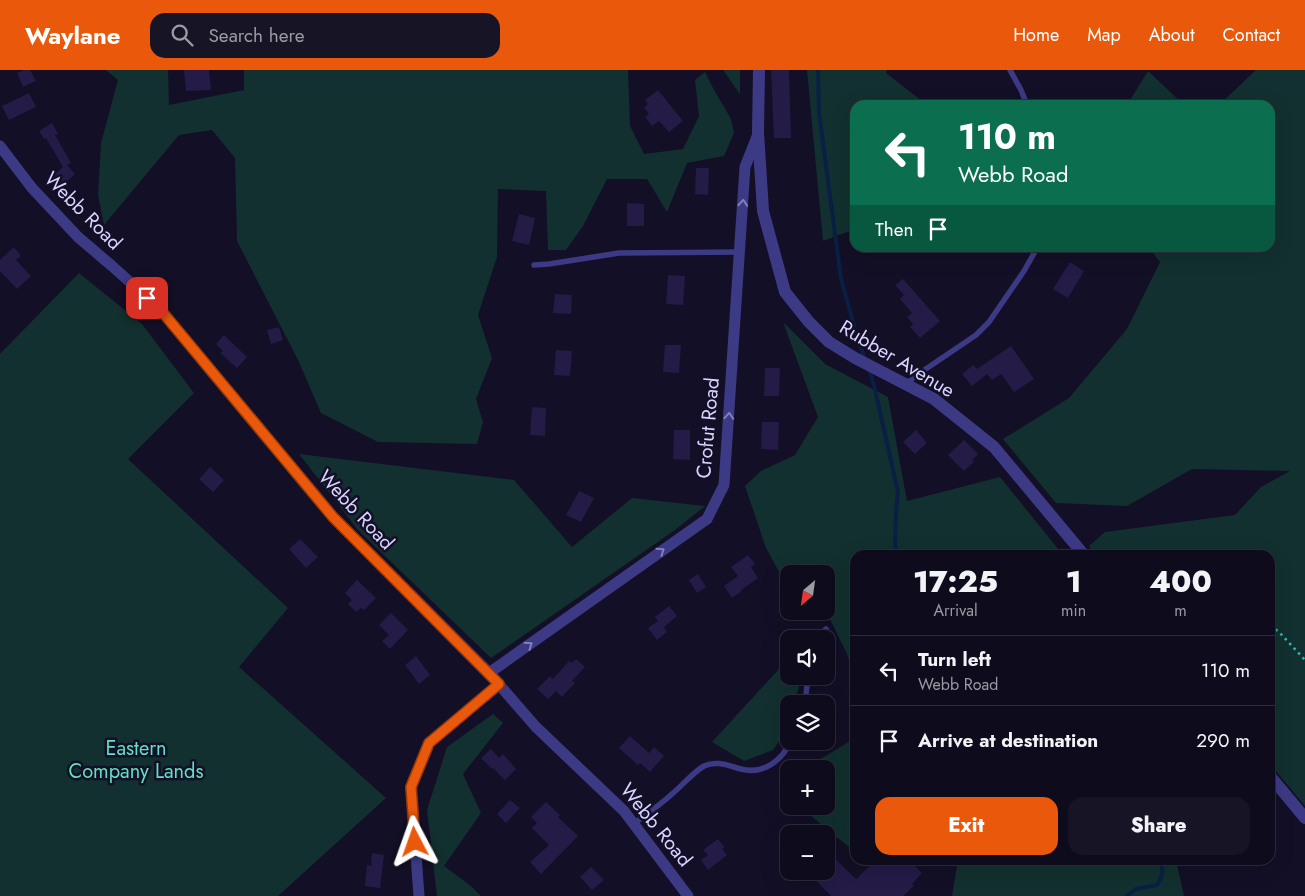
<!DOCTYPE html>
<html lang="en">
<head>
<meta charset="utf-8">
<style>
	:root { --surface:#0e0b1c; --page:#171425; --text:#f1f3f6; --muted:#9b9ba3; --line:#2e2b3b; --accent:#ea580c }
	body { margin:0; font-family:Jost,sans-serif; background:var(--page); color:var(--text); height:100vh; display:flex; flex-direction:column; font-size:19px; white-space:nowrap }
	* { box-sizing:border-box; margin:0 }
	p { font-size:16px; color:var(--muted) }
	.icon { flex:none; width:28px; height:28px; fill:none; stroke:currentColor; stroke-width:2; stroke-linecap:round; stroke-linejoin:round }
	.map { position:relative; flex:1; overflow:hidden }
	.sheet { position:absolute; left:850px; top:480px; width:425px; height:315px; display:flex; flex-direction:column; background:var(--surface); border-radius:15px; box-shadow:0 5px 20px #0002,0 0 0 1px var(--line) }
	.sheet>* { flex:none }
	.guide { position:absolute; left:850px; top:30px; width:425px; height:152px; border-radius:15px; box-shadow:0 5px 20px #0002,0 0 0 1px var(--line); background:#0b6e4f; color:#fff; overflow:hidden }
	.needle { width:32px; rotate:209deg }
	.buttons { position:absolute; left:780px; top:495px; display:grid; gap:10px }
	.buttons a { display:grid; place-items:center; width:55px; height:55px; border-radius:10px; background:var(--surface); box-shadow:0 5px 20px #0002,0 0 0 1px var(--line); font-size:25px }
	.pin { position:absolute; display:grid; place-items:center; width:42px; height:42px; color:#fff; margin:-21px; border-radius:10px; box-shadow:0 2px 8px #0006 }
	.me { position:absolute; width:55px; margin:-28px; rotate:356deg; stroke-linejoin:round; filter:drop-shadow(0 0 4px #0008) }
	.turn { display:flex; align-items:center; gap:18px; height:105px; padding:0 25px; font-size:22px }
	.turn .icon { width:65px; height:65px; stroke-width:2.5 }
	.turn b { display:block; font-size:35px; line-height:42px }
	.then { display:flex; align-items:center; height:48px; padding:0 25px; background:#0003; gap:10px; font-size:19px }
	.eta { display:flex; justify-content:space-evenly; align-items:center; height:85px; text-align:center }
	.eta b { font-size:30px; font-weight:800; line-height:35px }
	.button { display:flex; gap:10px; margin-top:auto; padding:10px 25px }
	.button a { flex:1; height:58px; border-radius:15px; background:var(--accent); color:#fff; font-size:20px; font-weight:800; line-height:58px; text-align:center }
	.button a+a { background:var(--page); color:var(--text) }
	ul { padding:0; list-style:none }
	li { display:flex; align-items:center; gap:15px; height:70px; padding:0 25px; border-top:1px solid var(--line) }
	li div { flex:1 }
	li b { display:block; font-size:19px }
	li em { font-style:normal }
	header { display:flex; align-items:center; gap:30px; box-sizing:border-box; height:70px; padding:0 25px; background:var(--accent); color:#fff }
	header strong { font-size:24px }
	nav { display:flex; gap:28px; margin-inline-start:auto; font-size:18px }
	.search { width:350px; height:45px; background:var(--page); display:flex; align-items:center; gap:12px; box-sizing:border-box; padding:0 18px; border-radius:15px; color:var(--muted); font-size:19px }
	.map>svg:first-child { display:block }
</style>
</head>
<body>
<header>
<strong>Waylane</strong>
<div class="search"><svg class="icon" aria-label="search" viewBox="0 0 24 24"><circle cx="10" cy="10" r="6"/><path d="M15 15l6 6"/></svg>Search here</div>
<nav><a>Home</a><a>Map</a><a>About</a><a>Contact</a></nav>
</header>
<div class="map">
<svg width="1305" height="826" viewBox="0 0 1305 826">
	<rect width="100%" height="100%" fill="#130f26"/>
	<path fill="#12302f" d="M106 0H168L169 35 244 20V0H628L630 56 644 84 683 79 699 46 695 10 705 2 713 18 731 49 734 63 724 86 687 93 667 142 647 109H607L583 156 566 180H548L546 121 498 119 497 187 478 245 492 288 476 329 483 352 477 374 378 372 321 343 298 290 237 171 235 88 212 60 179 65 104 155 98 125 101 73 118 10Z
		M723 0H740V24Z
		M807 0H887L886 3 927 35H855V159L823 171Z
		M1256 0H1305V736L1270 694V485H1096L1089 476 1105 462 1235 445 1261 417 1290 401 1192 399 1127 436 1056 433 1003 369 1069 328 1127 259 1160 192 1149 178H1270V35H1219Z
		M1148 1 1184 35H1127Z
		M79 203 142 254 194 323 128 389 288 538 239 597 386 728 278 826H0V284Z
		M783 252 825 294 888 327 907 431 1000 407 1063 485H855V605L854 606 847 584 826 541V504H789V520L766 478 745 416 761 401 795 385 818 347Z
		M299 384 514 410 572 477 632 428 705 436 675 460 491 588 358 460Z
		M789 588V606H798L800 613 794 634H789V652L787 660 773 680 744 691 712 672Z
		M493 644 503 653 463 704 481 743 444 796 471 816 481 826H437L427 740 447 677Z
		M855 668V782L799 736H826V699H809L811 695Z
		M958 790H1176L1184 826H952Z"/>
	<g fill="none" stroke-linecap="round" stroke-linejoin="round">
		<path stroke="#0a1f44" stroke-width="4" d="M818 0 819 43 841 209 857 266 865 290
			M869 299 874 315 898 422 896 443 895 474 897 485
			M1127 826 1136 819 1157 815C1163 806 1164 800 1160 790"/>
	</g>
	<path fill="#241b47" d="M24 0H30L36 11 23 17 17 3Z
		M184 0H209L211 20 186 21Z
		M771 0H789L791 68H774Z
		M658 20 683 51 669 62 659 51 652 56 645 47 649 44 644 38 648 34 645 30Z
		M29 23 36 37 9 50 2 36Z
		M52 53 58 64 55 65 71 93 67 95 75 104 60 118 51 107 63 97 46 68 44 69 39 61Z
		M696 98H709L708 125 695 124Z
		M627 133 644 134V156H627Z
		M519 144 535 148 529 175 512 171Z
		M14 177 21 186 16 190 31 206 17 219 0 201V190Z
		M1070 192 1084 201 1068 228 1053 219Z
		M668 205 685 206 683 235 666 234Z
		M903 209 940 251 920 268 910 257 913 254 907 247 912 243 900 229 904 225 895 215Z
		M555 224 572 225 571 244 553 243Z
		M279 257 283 270 271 274 267 260Z
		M224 265 247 287 237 298 220 283 223 281 216 274Z
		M665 275H681L679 303 663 302Z
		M1011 276 1034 309 1014 322 1001 304 992 310 987 304 972 316 962 304 973 295 977 299Z
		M556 280 572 281 570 306 554 305Z
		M765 298H780L779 326H764Z
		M532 337 546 338 545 366 530 365Z
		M762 352H779L778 380 761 379Z
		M674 360H690V390L673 389Z
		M916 360 927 373 915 384 903 372Z
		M964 370 978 384 972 390 974 392 964 401 948 385Z
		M210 397 224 410 213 422 199 409Z
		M579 421 594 428 581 452 566 445Z
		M300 469 318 487 306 498 289 479Z
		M748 485 755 494 751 497 758 508 741 520 742 521 732 528 724 516 738 506 731 497Z
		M698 504 706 517 697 523 689 510Z
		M357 510 376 528 364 540 361 538 356 542 348 534 352 530 345 523Z
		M669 536 677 546 664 557 667 562 657 570 648 558 658 551 655 547Z
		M391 543 408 560 390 579 382 571 389 565 379 555Z
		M416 586 430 605 419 614 405 595Z
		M576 589 585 597 572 611 575 613 562 627 556 621 548 629 537 619 550 606 553 609 569 591 572 593Z
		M630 666 649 683 654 677 664 686 650 702 640 693 638 695 619 678Z
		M491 679 499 688 503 684 516 699 505 710 493 698 492 699 481 688Z
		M510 730 520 738 506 753 497 744Z
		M546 732 560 745 558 747 578 766 541 804 530 792 549 775 532 758 537 753 531 747Z
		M667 762 674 771 667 777 660 768Z
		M718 769 725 778 722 779 727 785 708 800 701 790 708 785 703 780Z
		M826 780 856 809 876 790H909L922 803 912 814 914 816 903 826H831L807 801H826Z
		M372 783 384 785 380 818 365 816 367 795 371 796Z
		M591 797 604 810 592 820 580 807Z"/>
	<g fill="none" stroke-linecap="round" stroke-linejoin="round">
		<path stroke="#2fb8b0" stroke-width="2.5" stroke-dasharray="2.5 4" stroke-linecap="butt" d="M1270 556 1278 561 1305 590"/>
		<path stroke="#3d3a85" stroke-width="5.5" d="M1010 0 1021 20 1027 35
			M534 195 549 194 619 183 740 182
			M907 314 914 307 976 265 989 252 1024 201 1037 178
			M816 569 826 559
			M805 634 808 606
			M635 753C647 744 660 735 672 724 682 716 692 703 704 696 717 690 729 696 741 699 764 705 782 690 791 671"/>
		<path stroke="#3d3a85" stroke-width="11" d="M0 76 32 118 78 167 112 196 159 238 333 447 489 603 536 657 624 741 688 826
			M489 603 707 449 724 415 745 97 758 64
			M419 826 411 717 429 673 499 614"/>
		<path stroke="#3d3a85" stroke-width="12" d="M759 0 758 62 763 141 785 222 809 252 829 272 855 288 934 329 994 377 1084 485
			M1270 706 1305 748"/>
	</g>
	<defs><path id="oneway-chevron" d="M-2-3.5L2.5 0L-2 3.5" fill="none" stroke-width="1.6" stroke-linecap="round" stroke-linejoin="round" transform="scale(1.25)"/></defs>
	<g stroke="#837fbc">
		<use href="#oneway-chevron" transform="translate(743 133) rotate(-86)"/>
		<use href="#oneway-chevron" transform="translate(729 346) rotate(-86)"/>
		<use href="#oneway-chevron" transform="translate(661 481) rotate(-35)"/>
		<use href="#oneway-chevron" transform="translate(529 575) rotate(-35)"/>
	</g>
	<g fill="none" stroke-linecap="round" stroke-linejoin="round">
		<g stroke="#983908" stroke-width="12">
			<path id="route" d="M147 228 159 238 333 447 499 614 429 673 411 717 415 772"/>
		</g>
		<use href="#route" stroke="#ea580c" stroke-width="9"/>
	</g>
	<g text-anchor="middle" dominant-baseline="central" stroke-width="5" stroke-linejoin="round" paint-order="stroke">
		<g font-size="20" fill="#d9d4ff" stroke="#130f26">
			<text transform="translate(83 141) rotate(45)">Webb Road</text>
			<text transform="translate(897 289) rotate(31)">Rubber Avenue</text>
			<text transform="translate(708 358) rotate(-85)">Crofut Road</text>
			<text transform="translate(356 440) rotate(47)">Webb Road</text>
			<text transform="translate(656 755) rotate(51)">Webb Road</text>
		</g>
		<g font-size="20" fill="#5fe0c0" stroke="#130f26">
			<text x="136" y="678">Eastern<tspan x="136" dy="23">Company Lands</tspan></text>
		</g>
	</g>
</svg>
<div class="buttons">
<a><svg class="needle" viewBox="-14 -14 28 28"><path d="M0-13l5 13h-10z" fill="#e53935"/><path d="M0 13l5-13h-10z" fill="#9b9ba3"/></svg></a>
<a><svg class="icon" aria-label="sound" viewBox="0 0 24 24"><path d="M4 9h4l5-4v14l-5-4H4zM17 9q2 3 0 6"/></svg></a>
<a><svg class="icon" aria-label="layers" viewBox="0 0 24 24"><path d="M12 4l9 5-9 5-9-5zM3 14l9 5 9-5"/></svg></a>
<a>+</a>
<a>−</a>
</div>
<div class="pin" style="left:147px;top:228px;background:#d93025"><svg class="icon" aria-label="arrive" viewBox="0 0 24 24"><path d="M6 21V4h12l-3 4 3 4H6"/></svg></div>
<svg class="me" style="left:415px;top:772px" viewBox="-20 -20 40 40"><path d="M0-17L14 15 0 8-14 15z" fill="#ea580c" stroke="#fff" stroke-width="4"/></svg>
<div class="guide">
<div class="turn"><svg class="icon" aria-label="left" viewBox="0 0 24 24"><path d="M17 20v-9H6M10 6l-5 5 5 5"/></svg><div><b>110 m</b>Webb Road</div></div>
<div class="then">Then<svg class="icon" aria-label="arrive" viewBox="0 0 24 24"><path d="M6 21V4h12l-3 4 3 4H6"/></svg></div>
</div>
<section class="sheet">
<div class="eta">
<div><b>17:25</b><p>Arrival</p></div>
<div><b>1</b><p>min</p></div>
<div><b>400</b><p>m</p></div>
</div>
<ul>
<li><svg class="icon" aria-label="left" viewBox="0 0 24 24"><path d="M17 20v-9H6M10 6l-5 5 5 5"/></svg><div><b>Turn left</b><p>Webb Road</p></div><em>110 m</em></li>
<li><svg class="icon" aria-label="arrive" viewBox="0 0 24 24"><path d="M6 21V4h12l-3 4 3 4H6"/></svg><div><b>Arrive at destination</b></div><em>290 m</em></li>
</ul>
<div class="button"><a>Exit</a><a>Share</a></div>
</section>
</div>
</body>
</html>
